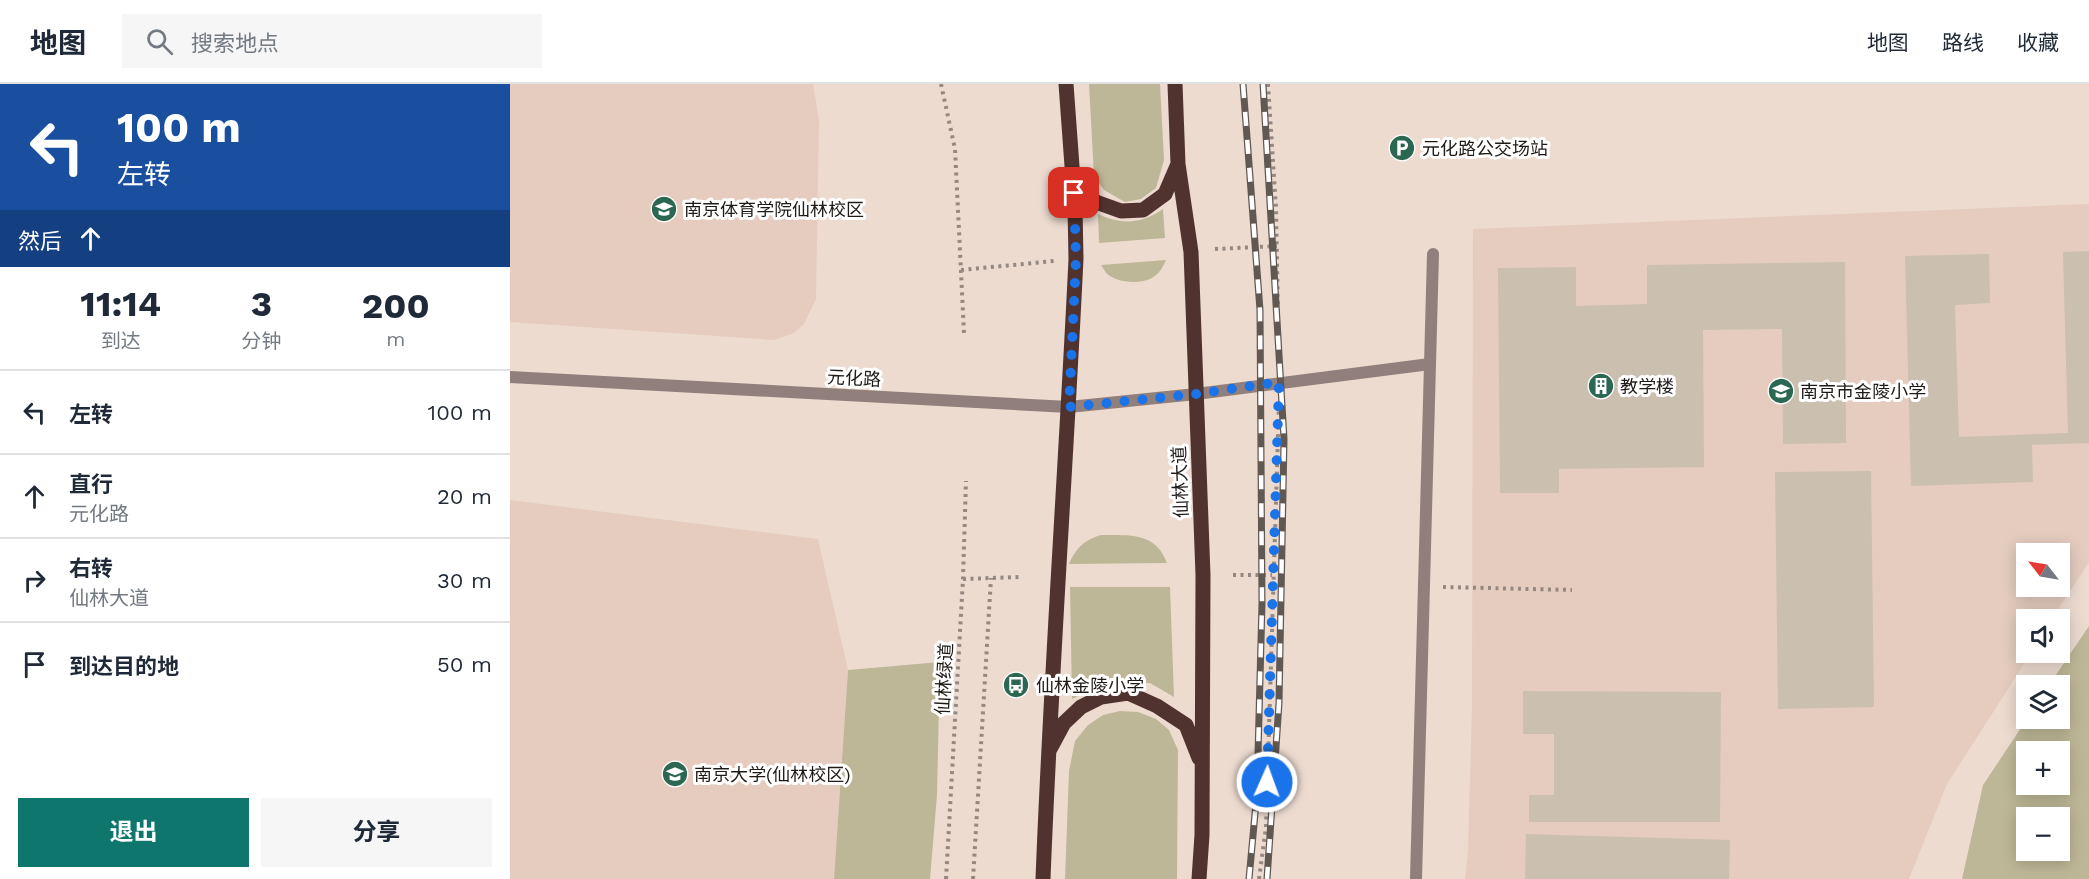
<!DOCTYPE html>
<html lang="zh">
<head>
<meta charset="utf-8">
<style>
	:root { --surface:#fff; --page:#f6f6f7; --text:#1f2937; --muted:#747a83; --line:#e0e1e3; --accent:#0f766e }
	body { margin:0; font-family:"Work Sans","Noto Sans SC",sans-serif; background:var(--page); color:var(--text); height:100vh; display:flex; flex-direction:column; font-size:22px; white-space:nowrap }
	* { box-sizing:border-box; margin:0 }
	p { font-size:20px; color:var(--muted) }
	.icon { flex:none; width:33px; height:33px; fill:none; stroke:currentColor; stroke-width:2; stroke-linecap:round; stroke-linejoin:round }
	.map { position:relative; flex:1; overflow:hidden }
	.sheet { display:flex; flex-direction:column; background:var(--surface); width:510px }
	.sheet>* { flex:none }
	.hud { background:#1a4fa0; color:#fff; overflow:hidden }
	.needle { width:39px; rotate:301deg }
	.controls { position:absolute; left:1506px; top:459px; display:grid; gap:12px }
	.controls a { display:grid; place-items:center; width:54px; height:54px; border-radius:0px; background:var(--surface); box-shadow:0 3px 15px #0003; font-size:30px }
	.pin { position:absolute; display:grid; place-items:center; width:51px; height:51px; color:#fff; margin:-26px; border-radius:12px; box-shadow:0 3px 9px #0006 }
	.me { position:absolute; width:66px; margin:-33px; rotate:2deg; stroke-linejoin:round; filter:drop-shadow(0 0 4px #0008) }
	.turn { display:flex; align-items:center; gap:21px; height:126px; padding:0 18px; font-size:27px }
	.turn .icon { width:78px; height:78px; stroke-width:2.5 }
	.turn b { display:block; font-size:42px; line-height:51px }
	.then { display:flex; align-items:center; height:57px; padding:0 18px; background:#0003; gap:12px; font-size:22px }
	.eta { display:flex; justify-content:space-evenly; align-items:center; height:102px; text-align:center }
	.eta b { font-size:36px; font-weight:700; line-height:42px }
	.button { display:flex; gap:12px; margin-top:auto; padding:12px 18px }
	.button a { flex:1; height:69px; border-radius:0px; background:var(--accent); color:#fff; font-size:24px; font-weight:700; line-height:69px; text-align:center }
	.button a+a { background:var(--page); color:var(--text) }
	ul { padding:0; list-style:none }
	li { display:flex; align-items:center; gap:18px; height:84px; padding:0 18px; border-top:2px solid var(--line) }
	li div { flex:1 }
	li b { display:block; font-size:22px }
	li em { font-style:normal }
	header { display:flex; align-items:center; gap:36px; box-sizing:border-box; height:84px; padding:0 30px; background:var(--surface); border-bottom:2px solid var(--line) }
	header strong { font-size:28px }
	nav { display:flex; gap:33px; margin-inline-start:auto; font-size:21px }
	.search { width:420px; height:54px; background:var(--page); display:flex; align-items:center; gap:15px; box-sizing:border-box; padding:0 21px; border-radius:0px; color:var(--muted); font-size:22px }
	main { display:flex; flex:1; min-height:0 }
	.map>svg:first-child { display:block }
</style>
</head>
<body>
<header>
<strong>地图</strong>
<div class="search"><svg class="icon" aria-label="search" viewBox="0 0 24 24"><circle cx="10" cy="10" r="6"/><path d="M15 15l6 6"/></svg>搜索地点</div>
<nav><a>地图</a><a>路线</a><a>收藏</a></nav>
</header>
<main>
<section class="sheet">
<div class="hud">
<div class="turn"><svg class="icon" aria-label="left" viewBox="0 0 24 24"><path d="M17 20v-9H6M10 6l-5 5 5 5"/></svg><div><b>100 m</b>左转</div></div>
<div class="then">然后<svg class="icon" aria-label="ahead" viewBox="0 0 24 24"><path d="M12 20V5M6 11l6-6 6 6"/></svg></div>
</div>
<div class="eta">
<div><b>11:14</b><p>到达</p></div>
<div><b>3</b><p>分钟</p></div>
<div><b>200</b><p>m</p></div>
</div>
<ul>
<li><svg class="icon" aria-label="left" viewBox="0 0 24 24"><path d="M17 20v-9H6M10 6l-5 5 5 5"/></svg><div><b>左转</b></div><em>100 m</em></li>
<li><svg class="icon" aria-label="ahead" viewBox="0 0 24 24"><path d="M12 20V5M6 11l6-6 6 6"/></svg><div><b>直行</b><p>元化路</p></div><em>20 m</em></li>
<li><svg class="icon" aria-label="right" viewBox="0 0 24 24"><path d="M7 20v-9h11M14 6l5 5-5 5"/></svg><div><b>右转</b><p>仙林大道</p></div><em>30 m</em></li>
<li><svg class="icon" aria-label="arrive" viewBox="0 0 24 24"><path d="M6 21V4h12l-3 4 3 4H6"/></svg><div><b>到达目的地</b></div><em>50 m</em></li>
</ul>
<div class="button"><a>退出</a><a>分享</a></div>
</section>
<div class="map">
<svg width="1579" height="795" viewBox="0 0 1579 795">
	<rect width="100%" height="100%" fill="#eddbd0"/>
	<path fill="#e5ccbf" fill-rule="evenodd" d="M0 0H303L309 36 306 215 294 240 284 249 264 256 0 238Z
		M1579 120V478L1542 535 1516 536V568L1521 569 1437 700 1399 795H955L958 767 962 622 963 145ZM1516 470H1550V502H1516Z
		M0 416 308 455 338 586 324 795H0Z"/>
	<path fill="#beb797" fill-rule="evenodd" d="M579 0H650L654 76 646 104 631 115 615 118 594 106 584 92Z
		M653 125 655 154 589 159 588 130C611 141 632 140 653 125Z
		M656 176C653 183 649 190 642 194 631 200 610 199 600 192 596 190 594 185 591 181Z
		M591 451C619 451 646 448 657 479L559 480C566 464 574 456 591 451Z
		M560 503H660L664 613 640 599 601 598 584 604 562 615Z
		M1579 542V795H1452L1473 701 1517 635 1550 634V602L1539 601ZM1516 668H1550V700H1516ZM1516 734H1550V766H1516Z
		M430 578 427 711 420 795H324L338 586Z
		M610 627 628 628 646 635 659 646 668 666 667 795H555L559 687 565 657 578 641 593 631Z"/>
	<path fill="#cbbfb0" d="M1579 167V359L1522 361 1523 398 1401 402 1395 172 1479 170 1480 219 1445 221 1449 353 1558 349 1553 168Z
		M1335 178 1336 359 1273 360 1272 245 1193 246 1194 383 1049 385V409H990L988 184 1066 183V222L1137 220V181Z
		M1361 387 1364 623 1268 625 1265 388Z
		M1013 607 1211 608 1210 738H1019V711H1044V650H1013Z
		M1016 750 1220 756 1219 795H1015Z"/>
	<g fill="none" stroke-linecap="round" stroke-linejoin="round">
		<path stroke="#948880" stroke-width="4" stroke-dasharray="3 4.5" stroke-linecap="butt" d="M431 0 445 65 454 249
			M758 0 766 124 769 282
			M705 165 767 162
			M451 186 544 177
			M723 491H762
			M453 495 511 493
			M933 503 1062 506
			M436 795 453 495 456 397
			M463 795 481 494
			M749 795 756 743 769 319"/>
		<path stroke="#917f7c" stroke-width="12" d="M686 310 920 280"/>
		<path stroke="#917f7c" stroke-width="12" d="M906 795 923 170"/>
		<path stroke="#917f7c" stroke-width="12" d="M0 293 559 323 686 310"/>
		<path stroke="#50332f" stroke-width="15" d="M665 0 668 80 681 168 693 491 692 751 689 795
			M563 95 586 118 611 127 633 126 655 110 668 80
			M540 665 554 639 571 623 591 613 618 609 647 622 676 641 689 674
			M533 795C541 588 556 382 566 175L565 123 556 0"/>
		<g stroke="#625852" stroke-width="7">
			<path id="rail" d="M733 0 750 226 752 519 747 708 739 795
				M753 0 774 355 769 619 757 795"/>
		</g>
		<use href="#rail" stroke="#fff" stroke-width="4.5" stroke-dasharray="14" stroke-linecap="butt"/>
	</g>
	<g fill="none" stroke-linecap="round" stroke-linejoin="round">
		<path stroke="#1a73e8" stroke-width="10" stroke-dasharray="0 18" d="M564 109 566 175 559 323 686 310 769 298 757 698"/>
	</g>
	<defs>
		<g id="parking-disc" transform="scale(1.35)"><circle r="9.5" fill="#2c6752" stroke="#fff"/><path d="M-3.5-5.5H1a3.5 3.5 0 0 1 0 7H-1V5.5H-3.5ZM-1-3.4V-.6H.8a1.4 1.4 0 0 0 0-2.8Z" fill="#fff"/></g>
		<g id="university-disc" transform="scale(1.35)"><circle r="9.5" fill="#2c6752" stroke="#fff"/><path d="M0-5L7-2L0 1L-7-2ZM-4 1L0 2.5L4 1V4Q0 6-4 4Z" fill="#fff"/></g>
		<g id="building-disc" transform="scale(1.35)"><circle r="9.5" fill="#2c6752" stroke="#fff"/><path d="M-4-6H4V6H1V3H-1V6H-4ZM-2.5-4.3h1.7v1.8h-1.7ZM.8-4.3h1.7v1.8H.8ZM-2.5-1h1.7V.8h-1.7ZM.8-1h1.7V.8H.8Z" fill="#fff"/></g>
		<g id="school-disc" transform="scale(1.35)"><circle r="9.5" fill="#2c6752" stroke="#fff"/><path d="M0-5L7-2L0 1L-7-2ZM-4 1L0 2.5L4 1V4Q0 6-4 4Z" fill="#fff"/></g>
		<g id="bus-disc" transform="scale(1.35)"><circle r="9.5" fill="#2c6752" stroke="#fff"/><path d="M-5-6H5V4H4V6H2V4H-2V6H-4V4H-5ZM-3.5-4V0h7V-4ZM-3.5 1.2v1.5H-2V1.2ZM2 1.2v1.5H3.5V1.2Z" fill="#fff"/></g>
	</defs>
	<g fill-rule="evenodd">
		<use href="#parking-disc" x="892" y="64"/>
		<use href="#university-disc" x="154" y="125"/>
		<use href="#building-disc" x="1091" y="302"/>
		<use href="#school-disc" x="1271" y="307"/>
		<use href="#bus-disc" x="506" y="601"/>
		<use href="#university-disc" x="165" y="690"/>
	</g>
	<g text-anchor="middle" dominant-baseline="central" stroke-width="6" stroke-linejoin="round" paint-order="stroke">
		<g font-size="18" fill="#201a16" stroke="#fff" text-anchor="start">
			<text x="912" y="64">元化路公交场站</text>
			<text x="174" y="125">南京体育学院仙林校区</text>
			<text x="1110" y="302">教学楼</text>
			<text x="1290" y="307">南京市金陵小学</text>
			<text x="526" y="601">仙林金陵小学</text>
			<text x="184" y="690">南京大学(仙林校区)</text>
		</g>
		<g font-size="18" fill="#201a16" stroke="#fff">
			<text transform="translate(344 294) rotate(3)">元化路</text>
			<text transform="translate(670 398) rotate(-92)">仙林大道</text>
			<text transform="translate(434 595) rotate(-87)">仙林绿道</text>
		</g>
	</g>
</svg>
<div class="controls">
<a><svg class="needle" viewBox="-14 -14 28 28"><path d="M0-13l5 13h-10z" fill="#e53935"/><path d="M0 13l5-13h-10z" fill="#747a83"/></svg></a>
<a><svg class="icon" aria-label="sound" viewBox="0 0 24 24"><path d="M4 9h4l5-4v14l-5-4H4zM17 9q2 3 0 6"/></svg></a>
<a><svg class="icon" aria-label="layers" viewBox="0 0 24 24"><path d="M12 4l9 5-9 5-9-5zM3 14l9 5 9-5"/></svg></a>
<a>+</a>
<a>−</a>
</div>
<div class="pin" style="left:564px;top:109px;background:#d93025"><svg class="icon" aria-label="arrive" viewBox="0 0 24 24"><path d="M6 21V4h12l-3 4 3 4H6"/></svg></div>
<svg class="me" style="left:757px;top:698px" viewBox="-20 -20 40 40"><circle r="17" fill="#1a73e8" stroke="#fff" stroke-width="3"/><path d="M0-11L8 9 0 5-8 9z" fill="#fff"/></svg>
</div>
</main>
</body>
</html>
